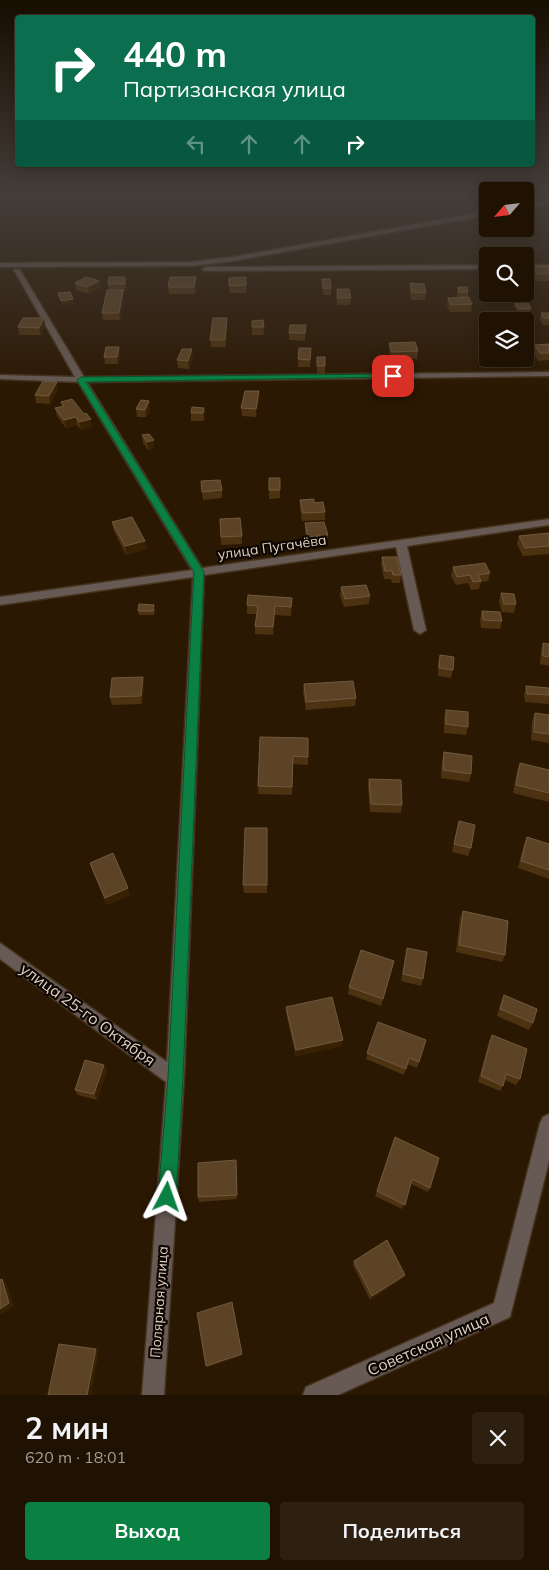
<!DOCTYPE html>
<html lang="ru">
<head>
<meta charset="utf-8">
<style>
	:root { --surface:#201202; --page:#2d2011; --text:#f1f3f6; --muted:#a29e99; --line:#3d3224; --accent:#0b8043 }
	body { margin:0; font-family:Mulish,sans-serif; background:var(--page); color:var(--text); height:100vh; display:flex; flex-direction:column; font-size:19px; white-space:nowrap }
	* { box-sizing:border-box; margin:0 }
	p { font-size:16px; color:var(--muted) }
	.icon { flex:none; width:28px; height:28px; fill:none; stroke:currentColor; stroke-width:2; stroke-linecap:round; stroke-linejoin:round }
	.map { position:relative; height:1395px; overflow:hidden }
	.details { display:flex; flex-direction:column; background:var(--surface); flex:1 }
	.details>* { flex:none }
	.hud { position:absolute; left:15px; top:15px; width:520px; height:152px; border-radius:5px; box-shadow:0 2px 12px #0003,0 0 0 1px var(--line); background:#0b6e4f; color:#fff; overflow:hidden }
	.needle { width:32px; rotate:242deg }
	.buttons { position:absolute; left:479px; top:182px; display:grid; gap:10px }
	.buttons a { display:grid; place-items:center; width:55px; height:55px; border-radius:5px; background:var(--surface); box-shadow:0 2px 12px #0003,0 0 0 1px var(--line); font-size:25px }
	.pin { position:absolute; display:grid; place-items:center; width:42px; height:42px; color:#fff; margin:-21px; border-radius:10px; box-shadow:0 2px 8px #0006 }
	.me { position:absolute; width:55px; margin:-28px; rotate:4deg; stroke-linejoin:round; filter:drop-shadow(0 0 4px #0008) }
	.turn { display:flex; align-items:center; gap:18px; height:105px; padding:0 25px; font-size:22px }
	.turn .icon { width:65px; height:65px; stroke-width:2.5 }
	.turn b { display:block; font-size:35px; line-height:42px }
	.lanes { display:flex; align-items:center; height:48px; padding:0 25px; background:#0003; justify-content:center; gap:25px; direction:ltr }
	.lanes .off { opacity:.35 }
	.round { display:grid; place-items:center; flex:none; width:52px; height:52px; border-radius:5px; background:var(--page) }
	.headline { display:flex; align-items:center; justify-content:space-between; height:85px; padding:0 25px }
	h1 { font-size:30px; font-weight:700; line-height:38px }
	.action { display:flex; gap:10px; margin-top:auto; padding:10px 25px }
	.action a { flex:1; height:58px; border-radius:5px; background:var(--accent); color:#fff; font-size:20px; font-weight:700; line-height:58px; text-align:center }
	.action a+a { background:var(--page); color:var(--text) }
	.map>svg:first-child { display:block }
</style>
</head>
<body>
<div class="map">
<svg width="549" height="1395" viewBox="0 0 549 1395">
	<rect width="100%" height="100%" fill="#2b1802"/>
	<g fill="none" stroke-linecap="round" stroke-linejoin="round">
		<g stroke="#44321d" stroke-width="3">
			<path id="minor" d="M549 200V204L525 208V204Z
				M488 211V215L233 261 190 266 0 267V263L190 262 233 257Z
				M488 265V269L205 271 202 269 205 267Z
				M525 265H549V269H525Z
				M15 269 20 270 84 377 549 372V376L87 382 202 568 549 519V525L407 546 426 630 420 634 414 630 396 547 204 575 184 1078 164 1395H142L166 1082 0 959V943L167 1062 193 577 0 605V597L192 570 78 382 0 379V375L75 377 14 270Z
				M549 1114V1161L510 1317 338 1395H303L306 1387 494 1303 540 1123 543 1117Z"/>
		</g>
		<use href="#minor" fill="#675953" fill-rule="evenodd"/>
	</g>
	<path fill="#4c3211" d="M533 267H549V281H535L531 274Z
		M196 277V284L195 294H169L168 287Z
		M246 277V293H230L229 278Z
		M322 279 331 288V295H323L322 286Z
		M99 281 100 288 89 294 76 290 75 283Z
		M410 283 426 293 425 300H411L410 291Z
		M108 284H126L125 291H124V297L120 320H103L102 313 109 290Z
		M458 287 468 292V297L472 304 471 312H450L447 305 448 298H458L457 294Z
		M337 289 351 298 350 305H337L336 296Z
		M515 302 531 308 530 312H518L514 306Z
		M541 313H549V325H543L540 320Z
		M227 318V325L226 347H211L210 340Z
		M263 320 264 335H252V321Z
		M45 325 41 335H19L18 327Z
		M306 325 305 341 289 340V333Z
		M487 340H488V352L486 348Z
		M389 343 418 351 417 359H391L389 350Z
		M549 344V360L538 361 533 352 535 345Z
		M119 347 120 354 118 364H105L104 357Z
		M299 348H311L310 367H298Z
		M193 357 189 369 178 368 177 360Z
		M317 357H325V374H317Z
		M490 359H503L502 362H491Z
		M58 389 50 404 36 403 35 395Z
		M259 391V399L256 417 242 416 241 408Z
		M61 402 92 427 81 430 77 425 66 428 57 416 55 408 62 407Z
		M204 408 205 415 204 421H191V413Z
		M136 409H150L146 417H137Z
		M142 435 154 440V448L148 450 143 443Z
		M269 478H280V498L269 499Z
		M201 481 222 490V498L203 500Z
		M300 500 325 512V520L302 521 300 508Z
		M220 519 242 536V544L221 545Z
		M112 522 147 549 126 555 114 531Z
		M305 523 328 535 327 544 308 545 305 531Z
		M549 533V554L523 556 517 544 519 536Z
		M382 557 401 575 400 583H392L391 579H384L381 565Z
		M453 567 490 573 488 581 481 582 479 589 471 590 468 583 456 585 451 576Z
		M341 587 370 596 369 604 344 607 340 596Z
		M501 593 516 604 514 613 502 612 499 601Z
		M292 598 291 616 275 615 273 635 255 634V626L257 614H247V605Z
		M155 609 154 615H139L138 611Z
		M482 611 502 621 500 629 481 628 480 619Z
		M543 643 549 644V666L540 664 541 651Z
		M440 655 453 670 451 678 438 676V663Z
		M304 684 356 698 355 706 306 710 303 692Z
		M144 685 142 704 112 705 110 697Z
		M526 686 549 688V704L525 702 524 695Z
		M446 710 468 727 466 735 444 733V718Z
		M535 713 549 715V743L531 740 532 721Z
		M260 737 308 757V765L293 764 292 795 258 794Z
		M444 752 471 774 469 782 441 778 442 760Z
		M520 763 549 770V802L513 793 517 771Z
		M369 779 402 805 401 813 370 812 368 787Z
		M459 821 471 848 468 856 452 852Z
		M267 828V893H244L243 885Z
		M527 837 549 844V879L518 868 524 844Z
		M90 863 130 895 107 905 92 870Z
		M463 911 505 955 502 962 456 952 460 918Z
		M407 948 423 979 421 986 401 981Z
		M392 968 381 1006 348 994 349 987Z
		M504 995 533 1023 529 1030 497 1016 501 1002Z
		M286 1007 342 1046 296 1056 286 1013Z
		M378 1022 419 1062 417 1068 407 1064 404 1075 366 1059Z
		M492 1035 520 1079 516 1085 505 1080 503 1086 500 1091 478 1082 489 1041Z
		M104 1065 107 1071 97 1100 78 1095 75 1090Z
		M395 1137 430 1188 428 1192 411 1184 402 1209 375 1196Z
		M236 1160 237 1199 199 1202 198 1197Z
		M354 1261 403 1278 370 1300 353 1265Z"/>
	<path fill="#382003" d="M125 277 126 284 125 291Z
		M196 277V284L195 294 194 287Z
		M99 281 100 288 89 294 87 287Z
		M123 290 124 297 120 320 119 313Z
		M73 299 74 303 62 305 61 301Z
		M44 318 45 325 41 335 39 328Z
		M227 318V325L226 347 225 340Z
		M119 347 120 354 118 364 117 357Z
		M192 349 193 357 189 369 188 361Z
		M57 382 58 389 50 404 49 396Z
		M259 391V399L256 417V409Z
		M149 401 150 409 146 417 145 410Z
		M204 408 205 415 204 421 203 413Z
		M76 417 77 425 66 428 64 420Z
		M91 419 92 427 81 430 79 422Z
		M154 440V448L148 450 147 442Z
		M145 541 147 549 126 555 125 546Z
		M275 606V615L273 635V627Z
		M143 677 144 685 142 704 141 696Z
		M128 888 130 895 107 905 105 898Z
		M343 1040 342 1046 296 1056V1050Z
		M104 1065 107 1071 97 1100 94 1094Z
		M405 1275 403 1278 370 1300 372 1296Z
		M2 1279 6 1282 14 1306 0 1315Z
		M233 1305 242 1356 207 1368 206 1366Z
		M96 1349 99 1351 91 1395H87Z"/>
	<path fill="#5c4325" stroke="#705a3e" d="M533 267H549V274H537Z
		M86 277 99 281 87 287 75 283Z
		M109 277H125V284H108Z
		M170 277H196L194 287H168Z
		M246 277V285L229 286V278Z
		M322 279H330L331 288H323Z
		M410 283 424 284 426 293 412 292Z
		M458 287H467L468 292H459Z
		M337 289H349L351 298H338Z
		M107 290H123L119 313H102Z
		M70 292 73 299 61 301 58 293Z
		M469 297 472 304 451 305 448 298Z
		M515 302H527L531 308 518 309Z
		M541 313H549V318H544Z
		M23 318H44L39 328 18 327Z
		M213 318H227L225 340H210Z
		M263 320 264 327H252V321Z
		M290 325H306L305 333H289Z
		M415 342 418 351 392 352 389 343Z
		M549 344V353H540L535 345Z
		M106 347H119L117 357H104Z
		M299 348H311L310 360 298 359Z
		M182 349H192L188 361 177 360Z
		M317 357H325V366H317Z
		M43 381 57 382 49 396 35 395Z
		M245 391H259L256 409 241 408Z
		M72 399 84 414 86 413 91 419 79 422 76 417 64 420 55 408 64 406 61 402Z
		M141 400 149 401 145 410 136 409Z
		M192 407 204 408 203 413H191Z
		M149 434 154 440 147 442 142 435Z
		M269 478H280V490H269Z
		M220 480 222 490 202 492 201 481Z
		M314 499V503L323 502 325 512 303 513 300 500Z
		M132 517 145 541 125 546 112 522Z
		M240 518 242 536 221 537 220 519Z
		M324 522 328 535 308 537 305 523Z
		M549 533V546L525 548 519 536Z
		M382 557H397L401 575H393L392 571H385Z
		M485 563 490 573 478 575 481 581 473 582 470 575 457 577 453 567Z
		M366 585 370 596 345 599 341 587Z
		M501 593 514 594 516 604H504Z
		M248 595 292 598 291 607 275 606 273 627 255 626 258 606 247 605Z
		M139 604 154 605 153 611H138Z
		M482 611 500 612 502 621 483 620Z
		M543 643 549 644V657L543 656Z
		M440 655 454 657 453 670 439 668Z
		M143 677 141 696 110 697 112 678Z
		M353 681 356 698 306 702 304 684Z
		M526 686 549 688V695L527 694Z
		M446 710 468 712V727L446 724Z
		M535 713 549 715V734L534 732Z
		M260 737 308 738V757L293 756 292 787 258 786Z
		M444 752 472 756 471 774 443 770Z
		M520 763 549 770V793L516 785Z
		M369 779 401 780 402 805 371 804Z
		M459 821 475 825 471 848 454 844Z
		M245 828H267V885H243Z
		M527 837 549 844V870L521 861Z
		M113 853 128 888 105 898 90 863Z
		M463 911 508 921 505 955 459 945Z
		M407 948 427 952 423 979 403 974Z
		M361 950 394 961 383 999 349 987Z
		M504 995 537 1009 533 1023 500 1009Z
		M332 997 343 1040 296 1050 286 1007Z
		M378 1022 426 1040 419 1062 409 1058 406 1069 367 1053Z
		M492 1035 527 1049 520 1079 506 1074 503 1086 481 1076Z
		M85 1060 104 1065 94 1094 75 1090Z
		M395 1137 439 1158 430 1188 412 1179 405 1205 377 1191Z
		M236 1160 237 1195 198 1197V1163Z
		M387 1240 405 1275 372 1296 354 1261Z
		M2 1279 9 1303 0 1309V1280Z
		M232 1302 242 1354 206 1366 197 1313Z
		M59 1344 96 1349 87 1395H48Z"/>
	<linearGradient id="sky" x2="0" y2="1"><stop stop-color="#180d01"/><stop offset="0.5" stop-color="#443d39"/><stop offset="1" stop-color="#443d39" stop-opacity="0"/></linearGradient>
	<rect width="549" height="391" fill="url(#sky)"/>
	<path fill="#0b8043" stroke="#07532c" d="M393 374 397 376 396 377 86 382 204 572 183 1078 176 1197 173 1203 167 1206 161 1203 158 1197 168 1078 194 572 77 380 81 377Z"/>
	<g text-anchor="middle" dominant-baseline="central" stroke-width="4.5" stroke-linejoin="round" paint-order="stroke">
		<g font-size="14" fill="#dfd2c4" stroke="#0d0601">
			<text transform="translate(272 547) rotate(-8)">улица Пугачёва</text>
			<text transform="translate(159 1302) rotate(-86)">Полярная улица</text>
		</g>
		<g font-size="16" fill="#dfd2c4" stroke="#0d0601">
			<text transform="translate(88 1014) rotate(36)">улица 25-го Октября</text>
			<text transform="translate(428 1344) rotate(-24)">Советская улица</text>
		</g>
	</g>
</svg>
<div class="buttons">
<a><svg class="needle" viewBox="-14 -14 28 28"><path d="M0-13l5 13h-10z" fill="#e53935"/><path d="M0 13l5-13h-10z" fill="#a29e99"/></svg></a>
<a><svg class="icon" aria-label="search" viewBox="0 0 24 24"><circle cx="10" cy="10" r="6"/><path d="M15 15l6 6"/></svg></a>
<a><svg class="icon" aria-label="layers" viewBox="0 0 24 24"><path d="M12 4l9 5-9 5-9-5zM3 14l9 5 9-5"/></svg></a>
</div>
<div class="pin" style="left:393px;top:376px;background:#d93025"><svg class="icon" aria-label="arrive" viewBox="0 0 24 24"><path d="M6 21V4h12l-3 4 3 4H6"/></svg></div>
<svg class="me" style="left:167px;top:1197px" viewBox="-20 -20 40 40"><path d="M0-17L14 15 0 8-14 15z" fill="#0b8043" stroke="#fff" stroke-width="4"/></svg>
<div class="hud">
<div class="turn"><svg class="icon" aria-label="right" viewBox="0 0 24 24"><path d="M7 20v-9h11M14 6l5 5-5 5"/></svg><div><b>440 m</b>Партизанская улица</div></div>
<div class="lanes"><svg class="icon off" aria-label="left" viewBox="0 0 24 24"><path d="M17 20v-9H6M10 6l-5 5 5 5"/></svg><svg class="icon off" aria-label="ahead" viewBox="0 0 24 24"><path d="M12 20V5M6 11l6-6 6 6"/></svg><svg class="icon off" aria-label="ahead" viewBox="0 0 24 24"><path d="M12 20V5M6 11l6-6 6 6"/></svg><svg class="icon" aria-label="right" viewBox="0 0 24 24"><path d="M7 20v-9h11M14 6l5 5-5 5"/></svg></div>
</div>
</div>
<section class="details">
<div class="headline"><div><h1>2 мин</h1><p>620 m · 18:01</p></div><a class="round"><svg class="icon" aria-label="close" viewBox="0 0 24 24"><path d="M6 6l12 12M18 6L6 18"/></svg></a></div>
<div class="action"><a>Выход</a><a>Поделиться</a></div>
</section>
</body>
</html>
